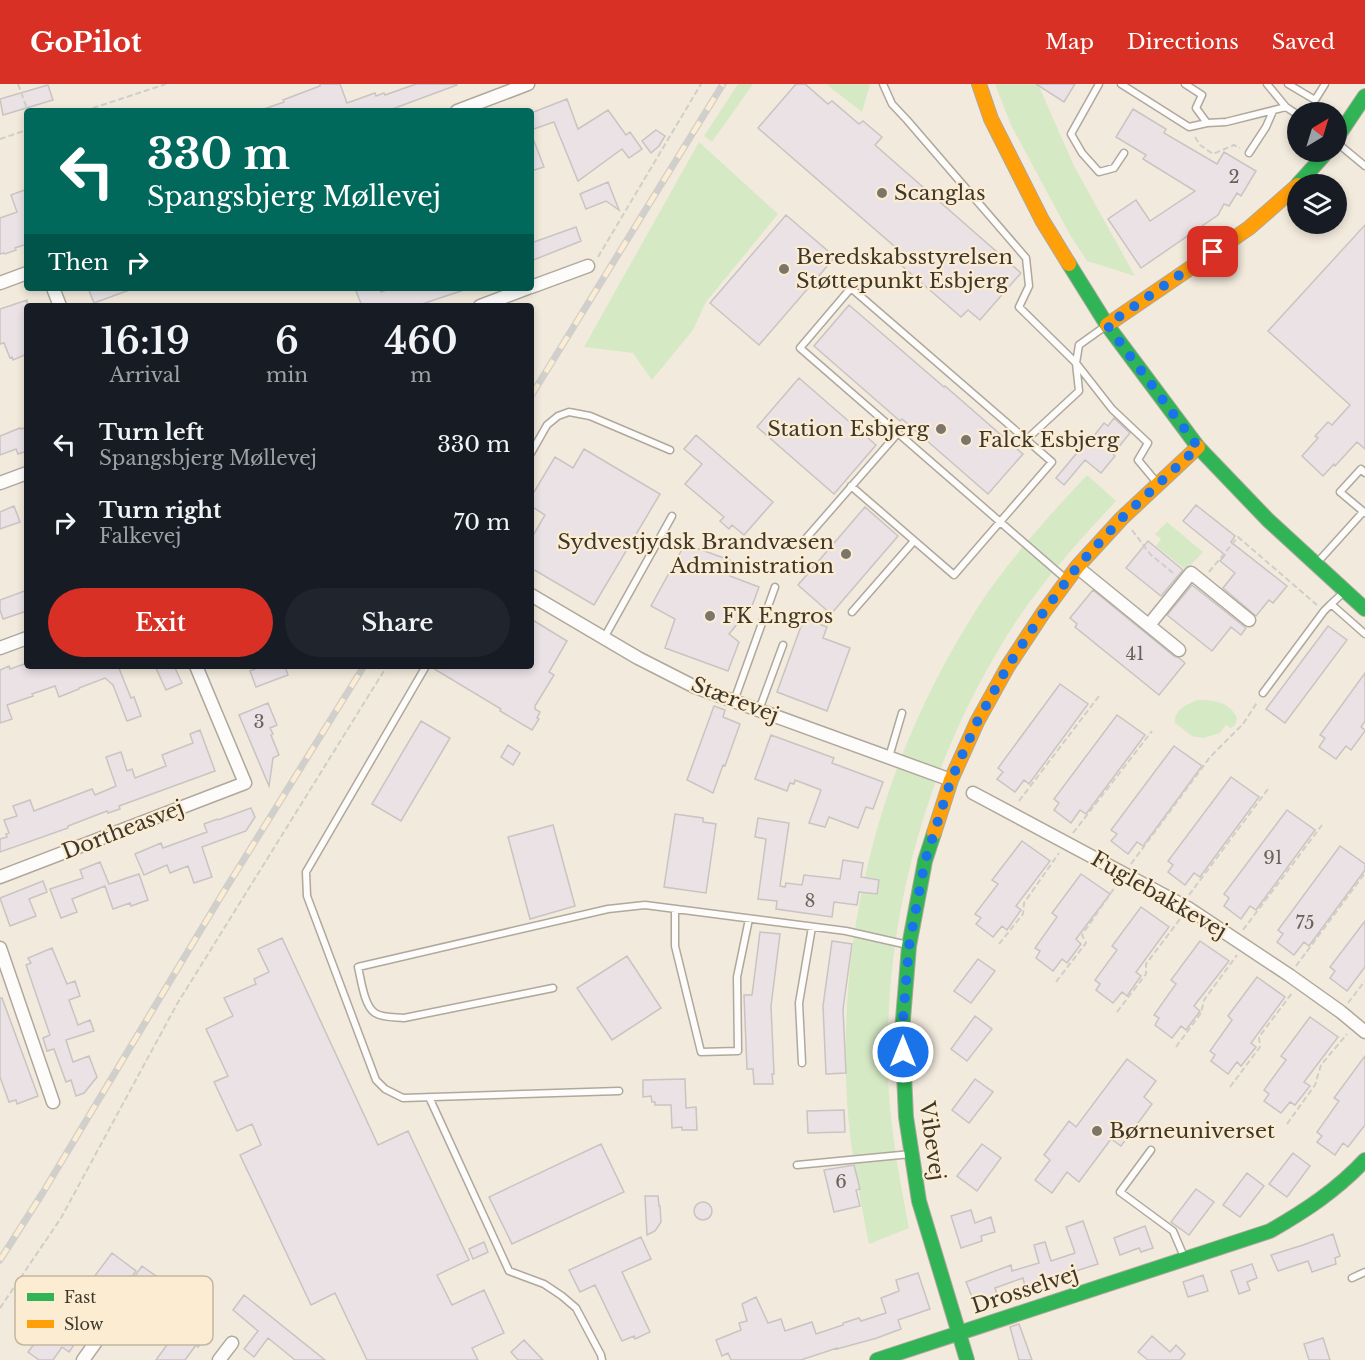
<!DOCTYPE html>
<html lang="en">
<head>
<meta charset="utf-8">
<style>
	:root { --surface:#171b24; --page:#20242c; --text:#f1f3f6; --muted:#9ea1a6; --accent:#d93025 }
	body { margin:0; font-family:"Libre Baskerville",serif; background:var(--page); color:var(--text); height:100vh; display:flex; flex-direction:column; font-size:22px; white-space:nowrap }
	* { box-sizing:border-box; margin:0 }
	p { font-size:20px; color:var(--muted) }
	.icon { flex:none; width:33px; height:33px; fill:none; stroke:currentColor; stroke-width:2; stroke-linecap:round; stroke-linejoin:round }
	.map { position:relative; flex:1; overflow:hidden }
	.panel { position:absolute; left:24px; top:219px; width:510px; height:366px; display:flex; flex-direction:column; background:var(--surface); border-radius:6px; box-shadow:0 3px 9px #0003 }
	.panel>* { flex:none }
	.hud { position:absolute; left:24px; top:24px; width:510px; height:183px; border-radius:6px; box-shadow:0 3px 9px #0003; background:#00695c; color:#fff; overflow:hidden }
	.needle { width:39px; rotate:38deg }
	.controls { position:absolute; left:1287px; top:18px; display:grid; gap:12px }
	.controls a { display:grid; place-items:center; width:60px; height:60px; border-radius:50%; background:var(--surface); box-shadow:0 3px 9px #0003; font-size:30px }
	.pin { position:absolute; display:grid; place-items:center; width:51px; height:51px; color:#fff; margin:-26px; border-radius:12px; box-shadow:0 3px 9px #0006 }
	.me { position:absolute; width:66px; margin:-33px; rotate:0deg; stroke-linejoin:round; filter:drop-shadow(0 0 4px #0008) }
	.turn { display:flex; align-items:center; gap:21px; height:126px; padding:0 24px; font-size:27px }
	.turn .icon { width:78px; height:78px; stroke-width:2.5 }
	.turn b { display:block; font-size:42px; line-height:51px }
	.then { display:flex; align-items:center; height:57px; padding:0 24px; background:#0003; gap:12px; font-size:22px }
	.eta { display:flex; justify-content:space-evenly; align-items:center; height:102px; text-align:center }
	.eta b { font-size:36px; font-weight:600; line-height:42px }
	.cta { display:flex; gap:12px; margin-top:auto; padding:12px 24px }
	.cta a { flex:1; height:69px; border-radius:36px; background:var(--accent); color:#fff; font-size:24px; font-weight:600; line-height:69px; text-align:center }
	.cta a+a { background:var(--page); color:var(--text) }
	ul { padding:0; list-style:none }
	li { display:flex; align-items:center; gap:18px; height:78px; padding:0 24px }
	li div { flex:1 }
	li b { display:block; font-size:22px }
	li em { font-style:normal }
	header { display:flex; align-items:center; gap:36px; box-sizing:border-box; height:84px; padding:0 30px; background:var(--accent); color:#fff }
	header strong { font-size:28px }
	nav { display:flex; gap:33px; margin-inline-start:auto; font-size:21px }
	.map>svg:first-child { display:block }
</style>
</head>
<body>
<header>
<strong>GoPilot</strong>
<nav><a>Map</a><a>Directions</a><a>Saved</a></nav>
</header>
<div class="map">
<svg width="1365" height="1276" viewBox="0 0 1365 1276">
	<rect width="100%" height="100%" fill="#f2eadc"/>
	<path fill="#d6e9c5" d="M738 0H753L712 58 704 52Z
		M826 0H870L862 28Z
		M995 0H1038L1074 82 1135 192 1087 177 1070 151 1011 41Z
		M699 58 778 130 706 218 693 246 652 296 633 269 584 263Z
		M1087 391 1116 417C1080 456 1044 495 1015 539 929 672 884 828 888 987 889 1040 899 1092 909 1144L869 1160C858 1105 847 1050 846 994 841 825 888 662 980 520 1011 473 1049 432 1087 391Z
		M1167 438 1203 468 1186 486 1156 462 1161 455 1155 450Z
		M1197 616C1214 616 1230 618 1237 634L1235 641 1231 644 1226 641 1220 649 1203 654 1192 652 1175 639C1174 626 1186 621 1197 616Z"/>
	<path fill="#eae2e5" stroke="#c9c3c2" stroke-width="1.5" d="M320 0H340L347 19 375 9 376 12 384 9 385 11 416 0H457V1L387 27H262L261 26 284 18 283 16 320 2Z
		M796 0H805L828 20 832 17 859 40 863 37 882 53 875 61 1021 189 980 236 968 226 961 233 902 182 908 174 758 44Z
		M1036 0H1075L1064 18Z
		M48 1 53 16 3 31 0 15Z
		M567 15 578 45 608 26 626 51 630 48 642 65 629 74 622 65 578 97 554 38 531 46V29Z
		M1133 25 1166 45 1164 49 1217 80 1224 68 1256 87 1241 112 1237 109 1229 122 1224 120 1218 131 1141 184 1108 135 1136 116 1150 137 1195 107 1143 75 1146 71 1116 53Z
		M656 46 665 52 659 62 651 69 642 57Z
		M531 52H532L544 83 531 87Z
		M608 98 619 126 606 117 586 125 580 110Z
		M27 105V160L15 164 16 166 5 170 4 169 0 170V134L17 128 11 111Z
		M786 131 835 173 759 261 710 219Z
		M1365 141V365L1357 358 1335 382 1334 380 1323 392 1302 372 1318 354 1315 352 1328 338 1332 341 1350 321 1268 247Z
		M576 143 581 157 531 177V159Z
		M88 204H132V205L94 219Z
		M361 204H379L381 208 392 204H463L464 206 422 220 423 222H362L356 207Z
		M27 216V270L13 276 12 273 10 274 4 259 0 260V225Z
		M849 221 944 303 945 302 1023 370 988 410 902 335 900 337 814 262Z
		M799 294 876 361 834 410 757 343Z
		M1114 334 1130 349 1113 370 1115 372 1101 389 1085 376 1064 401 1056 394 1091 352 1093 353 1104 339 1108 342Z
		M27 343V367L18 370 16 365 0 371V352L20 344 21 345Z
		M696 351 773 418 744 451 732 441 729 445 720 437 724 433 685 400 702 380 684 365Z
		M584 365 660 410 594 521 531 484V455L545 431 531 422V413L555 373 573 384Z
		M1196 421 1235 452 1231 458 1287 502 1273 519 1269 516 1256 532 1223 504 1235 489 1220 477 1225 471 1183 437Z
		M14 422 20 438 0 445V428Z
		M865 423 898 452 831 530 798 501Z
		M1148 457 1183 486 1161 512 1126 484Z
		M685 460 735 478 730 492 759 503 752 522 729 550 739 558 728 587 665 564 675 535 651 522Z
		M1192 501 1246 544 1241 551 1231 543 1212 567 1167 531Z
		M27 506V527L3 535 0 526V516Z
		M1093 506 1174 572 1179 574 1185 579 1159 611 1075 543 1077 540 1070 534Z
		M804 534 827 543 823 554 850 564 827 627 777 608Z
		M531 535 567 557 549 588 554 591 535 622V625L540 628 537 634 539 635 532 646 500 627 501 625 431 583 531 582Z
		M1328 542 1347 556 1285 639 1266 625Z
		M27 579V582H118L131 614 134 613 141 632 127 637 113 601 105 594 79 604V605L59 613 55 602 32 610 33 612 7 621 12 635 0 639V586L9 582 10 585Z
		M155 582H174L182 599 166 606Z
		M254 582H285L288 591 256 603 250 587 255 585Z
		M1365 589V637L1361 643 1365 646V647L1351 666 1346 662 1336 675 1319 663 1325 654 1320 651Z
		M1060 600 1088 620 1029 700 1024 696 1015 708 997 695 1003 688 998 684Z
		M268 619 277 641 270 644 273 650 271 651 279 671 273 674 269 702 239 631Z
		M714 622 725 626 723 633 740 640 725 682 723 681 713 709 687 696Z
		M1117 631 1145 651 1086 730 1080 726 1071 739 1054 726 1059 719 1054 715Z
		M421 637 450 654 401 737 372 720Z
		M200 646 215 687 119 722 120 725 108 729 107 727 68 742V744L0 768V755L7 753 6 750 9 749 4 736 17 732 13 722 30 716 34 727 92 705 95 711 116 702 106 673 121 668 127 687 132 685 135 694 166 682 162 671 193 659 190 650Z
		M771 651 834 674 832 679 883 698 873 725 866 723 858 744 829 733 825 743 809 739 821 706 795 696 794 700 790 699 787 707 755 695Z
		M508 661 520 669 513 681 501 673Z
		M1174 662 1202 682 1143 762 1137 758 1128 770 1111 757 1117 750 1111 746Z
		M1231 693 1259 713 1200 793 1194 789 1185 801 1168 788 1173 781 1168 777Z
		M251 724 255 733 246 747 202 763 212 793 194 799 188 782 170 789 167 781 144 791 135 770 161 759 163 764 207 748 204 740 217 735 218 736Z
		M1287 726 1315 746 1256 826 1250 822 1241 835 1224 822 1229 814 1224 810Z
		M675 730 703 734V738L716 740 706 809 664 803Z
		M758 734 789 739 780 802 785 803 786 799 802 801 804 791 840 795 843 776 863 779 861 793 879 796 877 810 859 808 857 821 834 818 832 833 776 825 777 817 758 815 766 755 755 753Z
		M553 741 575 822 530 835 508 753Z
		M1022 757 1050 777 1016 822 1021 826 1007 846 1002 842 993 853 976 840 981 834 975 830 998 800 992 796Z
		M1340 762 1365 780V786L1309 862 1304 858 1294 871 1277 858 1283 850 1278 846Z
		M100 778 109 800 139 790 148 816 131 822 130 819 113 825 105 802 72 815 77 828 61 834 50 805 83 794 80 786Z
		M1081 790 1110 810 1076 855 1081 860 1067 879 1062 875 1053 887 1036 874 1040 867 1035 864 1057 833 1052 829Z
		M43 797 47 808 29 815 36 832 10 842 0 814Z
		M1141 823 1169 843 1136 888 1141 892 1127 912 1122 908 1113 919 1096 906 1100 900 1095 896 1117 866 1112 862Z
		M1365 837V883L1347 907 1330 894 1335 887 1330 883Z
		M760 848 780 850 771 922 774 990H772L773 1000H754L753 985H747L744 911H752Z
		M282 854 378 1061 408 1047 469 1176 437 1191 452 1221 484 1206 504 1249 472 1264 478 1276H367L335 1209 311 1221 240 1071 261 1061 252 1040 237 1047 214 998 228 992 206 945 233 932 224 914 256 900 254 895 269 888 258 865Z
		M832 857 852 860 843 925 846 989 826 990 823 922Z
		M1200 857 1229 877 1194 922 1200 927 1186 946 1181 942 1172 954 1155 941 1159 934 1154 931 1176 900 1171 896Z
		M52 864 67 900 75 897 80 912 69 916 78 941 90 936 94 947 66 956 73 978 89 972 97 993 84 1009 76 1012 71 996 66 998 54 965 47 967 43 954 50 951 26 881 31 879 28 874Z
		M627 872 661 924 612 956 577 904Z
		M978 875 995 887 971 919 954 907Z
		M1257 893 1285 913 1251 959 1256 963 1241 982 1237 978 1228 990 1211 977 1215 971 1210 967 1232 936 1228 932Z
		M0 914H2L38 1012 17 1020 16 1016 9 1018 0 993Z
		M975 932 992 945 967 977 951 965Z
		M1310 933 1338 953 1304 998 1310 1002 1295 1021 1290 1018 1281 1029 1264 1017 1269 1010 1264 1006 1286 976 1281 972Z
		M1365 972V1041L1348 1063 1343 1059 1335 1071 1317 1058 1322 1052 1317 1048 1339 1017 1334 1014Z
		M1127 975 1156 997 1144 1013 1152 1020 1121 1062 1111 1055 1079 1098 1067 1088 1052 1109 1035 1096 1050 1076 1044 1071 1069 1037 1076 1043Z
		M685 995 686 1024 696 1023 697 1046H682V1043L672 1044 671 1021H655V1018H652L651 1012 643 1013V996Z
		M975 995 993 1008 969 1039 952 1026Z
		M844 1026 845 1048 808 1049 807 1027Z
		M601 1060 624 1108 512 1160 489 1113Z
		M982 1060 1001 1074 977 1107 957 1092Z
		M1293 1069 1310 1082 1287 1113 1269 1100Z
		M854 1081 860 1105 856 1106 860 1122 834 1128 824 1086Z
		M1247 1089 1264 1102 1240 1133 1223 1121Z
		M1196 1105 1214 1118 1189 1151 1171 1138Z
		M645 1112H658L659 1122H660L661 1138 655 1147 647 1151Z
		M694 1127a9 9 0 1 1 18 0a9 9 0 1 1-18 0Z
		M971 1126 975 1139 991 1133 995 1148 981 1152 982 1157 961 1164 951 1132Z
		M1083 1137 1098 1180 1025 1203 1023 1194 995 1204 997 1210 984 1215 982 1210 972 1213 966 1198 1011 1181 1012 1187 1039 1179 1034 1161 1045 1158 1051 1177 1075 1169 1066 1143Z
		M1145 1142 1153 1164 1141 1168 1139 1164 1120 1171 1114 1154Z
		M1333 1150 1340 1172 1335 1174 1336 1180 1312 1188 1308 1177 1278 1187 1271 1171 1303 1161Z
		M641 1153 651 1175 622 1188 650 1248 635 1255 634 1252 622 1257 595 1201 580 1208 569 1186Z
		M484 1158 488 1168 473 1175 469 1165Z
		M112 1169 136 1187 122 1206 111 1197 82 1235 89 1240 69 1268 62 1263 53 1276H39L28 1268 49 1240 54 1244 68 1225 63 1221 82 1196 88 1201Z
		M1252 1180 1257 1194 1247 1198 1250 1206 1239 1210 1231 1187Z
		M142 1182 160 1195 149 1209 132 1196Z
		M918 1189 930 1225 898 1236 901 1245 877 1254 837 1265V1264L801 1276H731L728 1269 722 1272 716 1256 741 1246 739 1239 747 1237 742 1220 756 1213 768 1239 781 1235 785 1247 812 1238 816 1250 843 1241V1239L859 1234 861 1237 886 1229 881 1214 899 1207 896 1196Z
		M1203 1191 1208 1207 1188 1213 1183 1198Z
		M244 1211 325 1276H295L268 1254 254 1273 244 1265 258 1247 233 1226Z
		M193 1227 213 1240 208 1247 209 1248 198 1263 196 1261 185 1276H156L177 1247 176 1246 185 1234 186 1235Z
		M1019 1240 1032 1276H1019L1010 1243Z
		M1152 1252 1170 1268 1176 1261 1185 1270 1180 1276H1148L1138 1268Z
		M1323 1254 1330 1276H1309L1304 1260Z
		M524 1256 543 1276H518L511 1268Z"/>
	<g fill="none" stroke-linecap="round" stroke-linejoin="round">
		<g stroke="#aea89d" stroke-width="9">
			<path id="lane" d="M883 0 892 20 907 36 1026 174 1029 202 1019 223 1076 279 1112 325 1148 359 1138 376 1158 400
				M1099 0 1071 50 1082 69 1099 88 1114 84 1124 69
				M1121 0 1189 43 1207 39
				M1185 0 1202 11 1196 24 1207 39 1226 38 1286 23
				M1267 0 1286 23 1298 31
				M1288 0 1315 16 1325 0
				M1336 58 1365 82
				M1249 69 1266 43 1273 27
				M1026 356 1079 307 1076 279 1079 261 1107 241
				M531 369 547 341 558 332 569 328 590 332 670 366
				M851 402 954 491 1052 378 851 204 800 264C889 341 978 418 1067 496
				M1365 429 1340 408 1361 385 1365 389
				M802 459 898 349
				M1316 480 1363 428
				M1344 508 1331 520 1365 550
				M852 528 914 457
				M604 554 672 432
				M426 582 306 788 307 812 376 996 385 1005 403 1014 619 1007
				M1263 609 1324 527 1331 520
				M734 617 775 503
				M759 626 783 561
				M889 673 902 629
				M675 825V862L701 968 738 967 737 893 749 835
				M553 904 404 934C395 933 383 934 375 929 364 922 361 895 358 883L608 825 645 821 846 847 908 861
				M802 979 799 919 812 843
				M429 1013 509 1187 544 1200 562 1212 576 1224 601 1271 602 1276
				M1151 1066 1120 1108 1173 1147 1185 1175
				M797 1081 911 1070
				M1352 1194 1365 1188"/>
		</g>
		<g stroke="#aea89d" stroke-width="15">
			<path id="street" d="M457 27 528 0
				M0 199 27 189
				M531 203 588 182
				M53 204 60 222
				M480 222 528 204
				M0 399 27 389
				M1077 483 1179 566
				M531 511 638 574 695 603 951 696
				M1149 541 1191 489 1249 536
				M0 564 27 554
				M973 709 1188 824 1289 891 1341 928 1365 948
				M0 793 245 699 196 582
				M0 864 53 1018
				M83 1276 123 1220
				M219 1276 232 1259"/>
		</g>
		<g stroke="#aea89d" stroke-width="16">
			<path id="fast" d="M1336 55 1365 12
				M1298 100 1327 68
				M1069 180 1107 241 1198 363 1268 436 1365 525
				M934 749 925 777 909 862 902 947 906 1033 919 1117 967 1276
				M877 1276 1270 1147C1305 1127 1337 1106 1365 1076"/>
		</g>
		<g stroke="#aea89d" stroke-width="16">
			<path id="slow" d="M979 0 991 35 1042 136 1069 180
				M1107 241 1249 144 1298 101
				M934 749 951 696 977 638 1008 582 1043 529 1077 483 1122 434 1198 363"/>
		</g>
		<path stroke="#d0cec8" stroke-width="2" stroke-dasharray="6 3" stroke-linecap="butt" d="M18 0 28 27
			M84 27 166 0
			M1195 53 1200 61 1213 70 1234 61 1240 64
			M0 55 27 46
			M598 173 701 0
			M1132 446 1150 470 1173 489
			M1209 488 1238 453 1317 521
			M1019 717 1099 612
			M1073 749 1152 647
			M1131 780 1210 673 1243 640 1258 617
			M1189 811 1268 705
			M1243 846 1322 741
			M999 860 1023 830 1024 819 1059 769
			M1296 882 1365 789
			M1056 898 1086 859 1082 851 1117 800
			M1348 919 1365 897
			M1117 928 1146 890V880L1180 835
			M1176 963 1201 929 1204 916 1237 871
			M1230 1003 1260 963 1259 953 1292 909
			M1287 1040 1315 1001 1321 981 1347 950
			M0 1224 61 1134 177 920 387 582"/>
		<use href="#lane" stroke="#fdfcfa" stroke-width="6"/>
		<use href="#street" stroke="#fdfcfa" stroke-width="12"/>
		<use href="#fast" stroke="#30b455" stroke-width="14"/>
		<use href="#slow" stroke="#ff9f0a" stroke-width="14"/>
		<g stroke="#d1cfcb" stroke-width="7">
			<path id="rail" d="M531 312 723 0
				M0 1176 42 1110 223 809 364 582"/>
		</g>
		<use href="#rail" stroke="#fcedd2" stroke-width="4.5" stroke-dasharray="14" stroke-linecap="butt"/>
	</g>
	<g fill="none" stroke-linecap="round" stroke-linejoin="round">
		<path stroke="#1a73e8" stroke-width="10" stroke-dasharray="0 18" d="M903 968 902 947 909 862 925 777 951 696 977 638 1008 582 1043 529 1077 483 1122 434 1198 363 1107 241 1213 168"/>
	</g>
	<g fill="#7c766a" stroke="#fcedd2" stroke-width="2">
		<circle cx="882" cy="109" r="6"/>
		<circle cx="784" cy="185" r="6"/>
		<circle cx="941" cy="345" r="6"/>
		<circle cx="966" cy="356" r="6"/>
		<circle cx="846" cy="470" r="6"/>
		<circle cx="710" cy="532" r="6"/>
		<circle cx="1097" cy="1047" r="6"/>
	</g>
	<g text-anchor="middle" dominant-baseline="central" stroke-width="4.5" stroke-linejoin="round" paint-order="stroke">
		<g font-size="18" fill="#68625a">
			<text x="1234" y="93">2</text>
			<text x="1135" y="570">41</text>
			<text x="259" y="638">3</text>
			<text x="1273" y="774">91</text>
			<text x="810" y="817">8</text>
			<text x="1305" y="839">75</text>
			<text x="841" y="1098">6</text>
		</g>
		<g font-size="21" fill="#3d372c" stroke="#fcedd2" text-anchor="start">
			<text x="894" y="109">Scanglas</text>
			<text x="796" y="173">Beredskabsstyrelsen<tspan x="796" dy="24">Støttepunkt Esbjerg</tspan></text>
			<text x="929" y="345" text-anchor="end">Station Esbjerg</text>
			<text x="978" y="356">Falck Esbjerg</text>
			<text x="834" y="458" text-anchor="end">Sydvestjydsk Brandvæsen<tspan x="834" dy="24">Administration</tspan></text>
			<text x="722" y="532">FK Engros</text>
			<text x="1109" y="1047">Børneuniverset</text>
		</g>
		<g font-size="21" fill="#3d372c" stroke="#fcedd2">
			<text transform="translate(735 616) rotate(21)">Stærevej</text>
			<text transform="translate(123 746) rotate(-21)">Dortheasvej</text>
			<text transform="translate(1159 811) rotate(30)">Fuglebakkevej</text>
			<text transform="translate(932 1057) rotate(82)">Vibevej</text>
			<text transform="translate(1025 1206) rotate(-18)">Drosselvej</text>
		</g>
	</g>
	<rect x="15" y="1192" width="198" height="69" rx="9" fill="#fcedd2" stroke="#c3b6a0" stroke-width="1.5"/>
	<rect x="27" y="1209" width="27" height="8" fill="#30b455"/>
	<rect x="27" y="1236" width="27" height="8" fill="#ff9f0a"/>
	<g font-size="16" fill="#3d372c">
		<text x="64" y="1219">Fast</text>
		<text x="64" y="1246">Slow</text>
	</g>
</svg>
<div class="controls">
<a><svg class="needle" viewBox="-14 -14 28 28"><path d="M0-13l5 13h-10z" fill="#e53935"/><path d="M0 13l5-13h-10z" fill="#9ea1a6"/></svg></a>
<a><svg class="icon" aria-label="layers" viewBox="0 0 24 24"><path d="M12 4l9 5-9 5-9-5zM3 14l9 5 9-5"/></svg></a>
</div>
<div class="pin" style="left:1213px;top:168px;background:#d93025"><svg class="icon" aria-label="arrive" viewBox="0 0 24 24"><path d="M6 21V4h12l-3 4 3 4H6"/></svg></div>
<svg class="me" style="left:903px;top:968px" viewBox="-20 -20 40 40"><circle r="17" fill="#1a73e8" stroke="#fff" stroke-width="3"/><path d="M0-11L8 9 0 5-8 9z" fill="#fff"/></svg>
<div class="hud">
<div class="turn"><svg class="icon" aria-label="left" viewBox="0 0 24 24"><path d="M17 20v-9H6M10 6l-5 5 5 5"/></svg><div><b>330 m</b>Spangsbjerg Møllevej</div></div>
<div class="then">Then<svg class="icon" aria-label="right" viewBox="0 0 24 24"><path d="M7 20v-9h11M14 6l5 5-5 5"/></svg></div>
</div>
<section class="panel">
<div class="eta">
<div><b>16:19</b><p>Arrival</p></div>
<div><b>6</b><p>min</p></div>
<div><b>460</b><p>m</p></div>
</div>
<ul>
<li><svg class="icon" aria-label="left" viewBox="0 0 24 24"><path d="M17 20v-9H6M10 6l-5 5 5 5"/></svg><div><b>Turn left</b><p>Spangsbjerg Møllevej</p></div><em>330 m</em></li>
<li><svg class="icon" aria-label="right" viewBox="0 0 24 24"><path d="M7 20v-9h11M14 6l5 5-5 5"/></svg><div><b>Turn right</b><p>Falkevej</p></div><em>70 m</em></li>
</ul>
<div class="cta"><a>Exit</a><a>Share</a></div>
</section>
</div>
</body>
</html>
